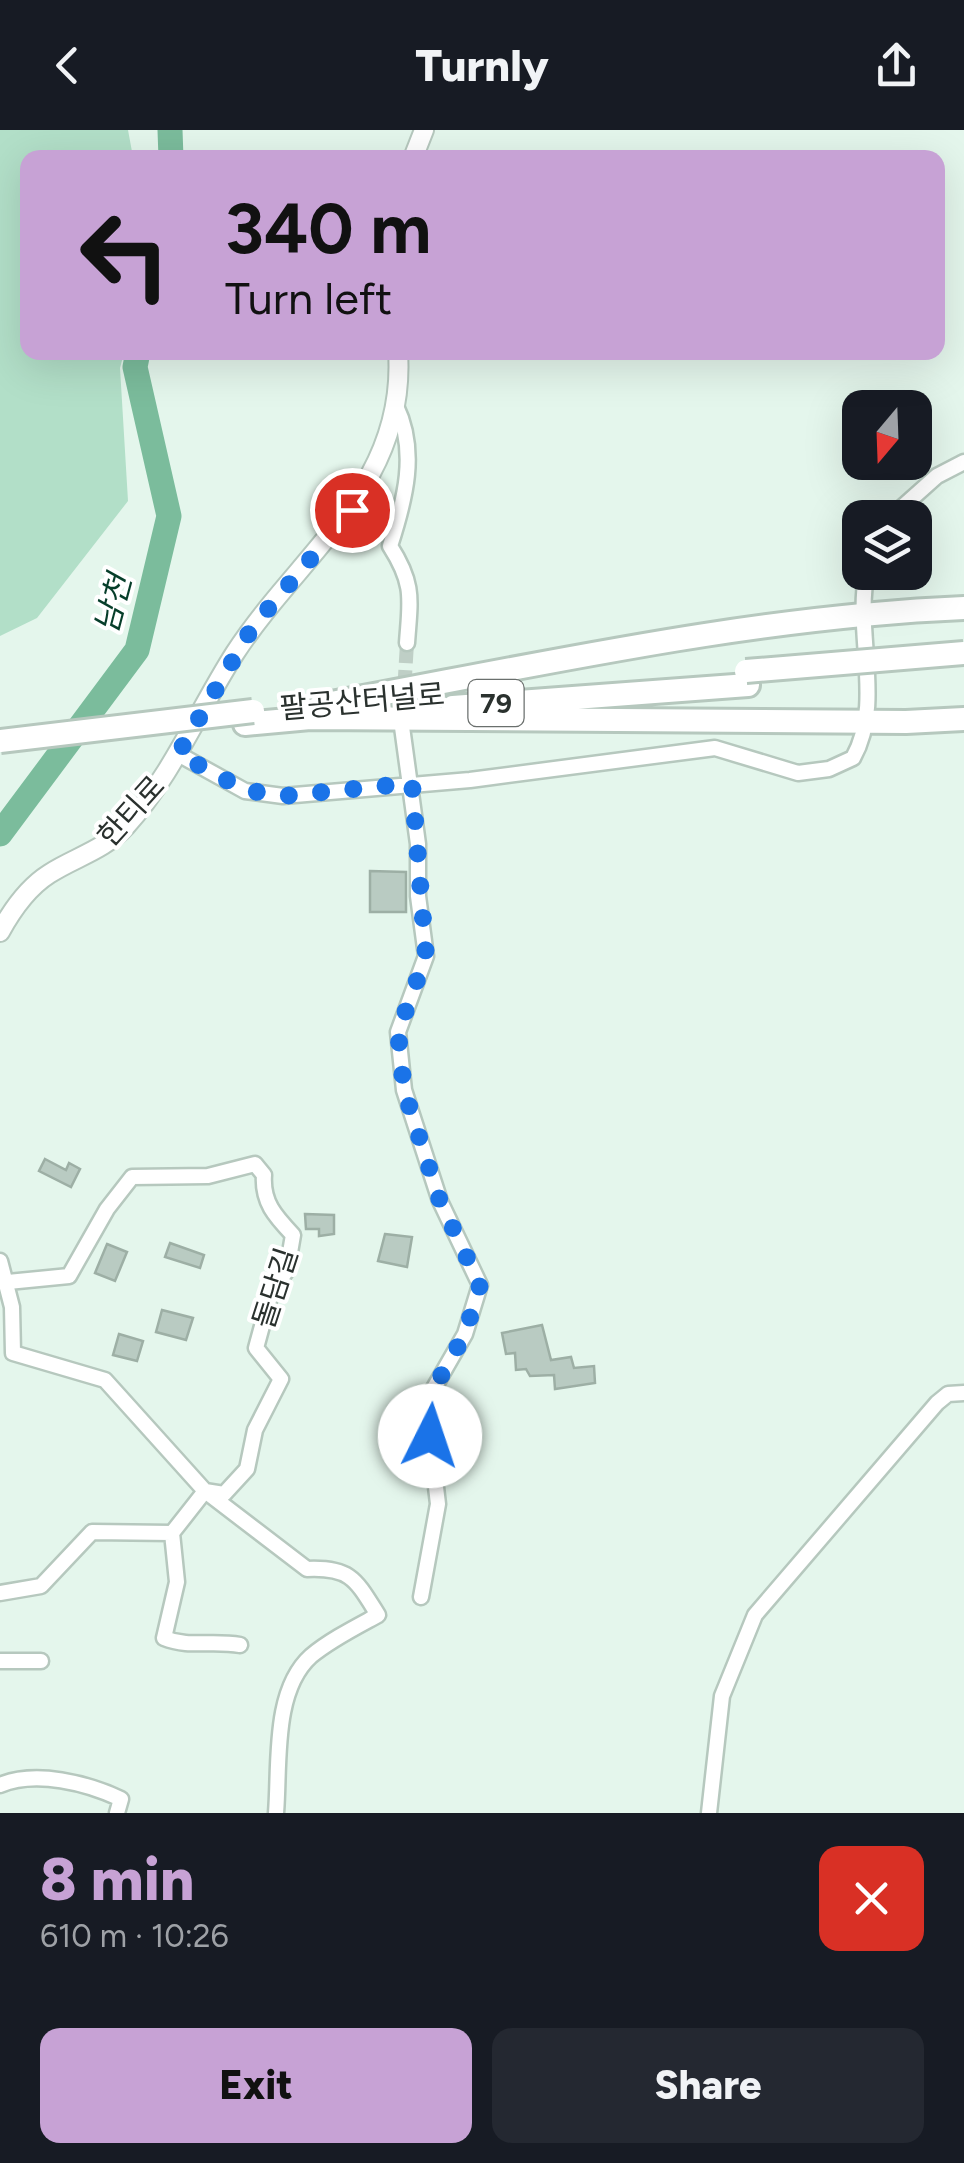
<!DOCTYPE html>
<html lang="en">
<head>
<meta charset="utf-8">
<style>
	:root { --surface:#171b24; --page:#242831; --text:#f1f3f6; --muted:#9ea1a6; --accent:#c7a2d5 }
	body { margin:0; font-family:Figtree,"Noto Sans KR",sans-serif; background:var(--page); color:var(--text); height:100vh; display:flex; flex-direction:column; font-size:38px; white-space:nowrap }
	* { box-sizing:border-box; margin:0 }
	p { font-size:32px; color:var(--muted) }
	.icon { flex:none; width:55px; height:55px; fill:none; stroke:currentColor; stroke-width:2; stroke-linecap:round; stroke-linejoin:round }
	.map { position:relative; height:1683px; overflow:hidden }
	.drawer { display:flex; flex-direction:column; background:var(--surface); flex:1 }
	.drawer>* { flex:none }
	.banner { position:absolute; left:20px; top:20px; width:925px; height:210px; border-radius:20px; box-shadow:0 10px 40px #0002; background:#c7a2d5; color:#111; overflow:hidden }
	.needle { width:65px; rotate:199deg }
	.tools { position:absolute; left:842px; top:260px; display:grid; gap:20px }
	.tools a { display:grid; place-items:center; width:90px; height:90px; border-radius:20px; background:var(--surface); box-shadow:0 10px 40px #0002; font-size:50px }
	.pin { position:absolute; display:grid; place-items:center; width:85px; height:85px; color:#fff; margin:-42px; border:5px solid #fff; border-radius:50%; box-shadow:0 2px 10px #0007 }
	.me { position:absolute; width:110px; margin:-55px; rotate:4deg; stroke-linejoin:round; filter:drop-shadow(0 0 8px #0008) }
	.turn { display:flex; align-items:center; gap:35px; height:210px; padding:0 40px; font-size:45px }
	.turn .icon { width:130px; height:130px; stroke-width:2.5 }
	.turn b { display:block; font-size:70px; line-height:85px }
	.round { display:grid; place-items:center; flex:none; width:105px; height:105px; border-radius:20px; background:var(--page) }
	.overview { display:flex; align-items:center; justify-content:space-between; height:170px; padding:0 40px }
	h1 { font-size:60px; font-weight:800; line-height:75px; color:var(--accent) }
	.action { display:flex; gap:20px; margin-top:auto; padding:20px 40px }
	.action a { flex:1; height:115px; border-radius:20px; background:var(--accent); color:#111; font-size:40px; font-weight:800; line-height:115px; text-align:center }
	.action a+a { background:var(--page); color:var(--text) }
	header { display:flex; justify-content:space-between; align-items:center; height:130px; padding:0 40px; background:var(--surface); font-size:45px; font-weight:800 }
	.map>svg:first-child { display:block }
</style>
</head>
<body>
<header><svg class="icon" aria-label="back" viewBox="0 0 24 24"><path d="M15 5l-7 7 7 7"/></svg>Turnly<svg class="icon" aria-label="share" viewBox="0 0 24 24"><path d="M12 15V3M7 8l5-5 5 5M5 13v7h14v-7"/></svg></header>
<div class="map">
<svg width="964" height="1683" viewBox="0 0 964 1683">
	<rect width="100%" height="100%" fill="#e4f6ec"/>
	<path fill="#b2dfc8" d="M0 0H128L133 27 28 28V222L124 223 120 238 128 371 37 488 0 506Z"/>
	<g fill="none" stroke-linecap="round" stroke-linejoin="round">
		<path stroke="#7bbc9c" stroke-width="25" d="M170 0 171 28
			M0 704 137 520 169 386 135 237 138 222"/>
	</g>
	<path fill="#b9cbc2" stroke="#9dafa5" stroke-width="2.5" d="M370 741 406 742V782H370Z
		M45 1029 66 1040 69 1033 80 1039 71 1057 39 1041Z
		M305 1084 334 1085V1104L319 1106V1099H306Z
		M385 1104 412 1107 407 1137 378 1131Z
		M170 1113 204 1125 200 1138 165 1127Z
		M107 1114 127 1122 115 1151 95 1143Z
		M162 1180 193 1188 186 1210 156 1202Z
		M542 1195 551 1230 571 1227 574 1238 594 1236 595 1253 555 1259 554 1245 530 1246 526 1239 516 1240 515 1223 506 1224 502 1203Z
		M119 1204 143 1211 137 1231 113 1225Z"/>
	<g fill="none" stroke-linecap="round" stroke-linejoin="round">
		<path stroke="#bfcfc6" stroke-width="14" stroke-dasharray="14 7" stroke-linecap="butt" d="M402 596 407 513"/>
		<g stroke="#b6c8be" stroke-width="19">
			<path id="minor" d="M396 276C418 321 405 370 390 416 415 455 410 470 407 513
				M890 388 937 346 964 332
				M402 597 418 714V766L426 826 398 902 404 960 440 1071 480 1155 465 1204 426 1272 438 1374 421 1467
				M178 624 245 661 283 666 470 650 715 618 798 643 829 639 853 628C884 573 854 502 867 442
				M0 1131 12 1177 13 1223 105 1250 205 1361 307 1439C351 1437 356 1450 378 1485 356 1497 330 1510 311 1526 272 1561 280 1635 276 1683
				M172 1403 177 1452 164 1508C189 1518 213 1510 240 1515
				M0 1463 41 1456 92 1402 172 1403 205 1361 224 1364 247 1339 255 1300 281 1249 256 1218 271 1163 287 1140 293 1105C275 1086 262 1072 264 1045L255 1034 208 1046 132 1047 107 1079 69 1146 8 1152
				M0 1531H41
				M0 1655C36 1640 87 1653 121 1669L117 1683
				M709 1683 722 1566 755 1485 937 1273 948 1264 964 1263"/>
		</g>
		<g stroke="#b6c8be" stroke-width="22">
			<path id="tertiary" d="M413 28 424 0
				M0 802C12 780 27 758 49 744 75 727 103 721 126 696 172 645 198 581 235 523 300 423 407 355 398 222"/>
		</g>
		<g stroke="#b6c8be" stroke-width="28">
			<path id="trunk" d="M321 575C534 536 748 487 964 478
				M453 577 748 555
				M309 588 906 592 964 589
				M245 594 321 587"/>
		</g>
		<use href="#minor" stroke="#fff" stroke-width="14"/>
		<use href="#tertiary" stroke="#fff" stroke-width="18"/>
		<use href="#trunk" stroke="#fff" stroke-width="22"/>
		<g stroke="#b6c8be" stroke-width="28" stroke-linecap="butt">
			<path id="trunk-bridge" d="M746 541 964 523
				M0 611 253 581"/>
		</g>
		<use href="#trunk-bridge" stroke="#fff" stroke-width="22"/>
	</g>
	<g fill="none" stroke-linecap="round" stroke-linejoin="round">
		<path stroke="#1a73e8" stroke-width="18" stroke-dasharray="0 32.4" d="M352 380 252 498 178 624 245 660 283 666 412 653 426 826 398 902 404 960 440 1071 480 1155 465 1204 426 1272 430 1306"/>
	</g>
	<g text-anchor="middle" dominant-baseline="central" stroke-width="8" stroke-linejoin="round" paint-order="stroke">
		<rect fill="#fff" stroke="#6a6f6d" stroke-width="2.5" x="468.5" y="550" width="55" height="46" rx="8"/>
		<g font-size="28" font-weight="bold" fill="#2a312e">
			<text x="496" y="573">79</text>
		</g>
		<g font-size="30" fill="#2a312e" stroke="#fff">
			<text transform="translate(362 571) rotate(-5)">팔공산터널로</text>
			<text transform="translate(131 681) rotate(-48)">한티로</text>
			<text transform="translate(275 1158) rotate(-72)">돌담길</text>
		</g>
		<g font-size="32" font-style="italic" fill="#063e2a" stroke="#fff">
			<text transform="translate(113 474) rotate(-75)">남천</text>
		</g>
	</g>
</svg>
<div class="tools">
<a><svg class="needle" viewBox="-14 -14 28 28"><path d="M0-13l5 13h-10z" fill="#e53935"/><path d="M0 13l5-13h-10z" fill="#9ea1a6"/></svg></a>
<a><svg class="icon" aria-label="layers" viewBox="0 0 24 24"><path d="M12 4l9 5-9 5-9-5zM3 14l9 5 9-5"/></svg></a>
</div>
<div class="pin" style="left:352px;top:380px;background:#d93025"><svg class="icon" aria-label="arrive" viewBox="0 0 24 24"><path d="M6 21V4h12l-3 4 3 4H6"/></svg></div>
<svg class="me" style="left:430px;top:1306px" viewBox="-20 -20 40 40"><circle r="19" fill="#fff"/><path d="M0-13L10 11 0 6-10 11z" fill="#1a73e8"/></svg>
<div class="banner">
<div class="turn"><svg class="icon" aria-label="left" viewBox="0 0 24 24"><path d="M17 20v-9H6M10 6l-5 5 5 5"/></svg><div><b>340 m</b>Turn left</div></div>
</div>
</div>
<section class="drawer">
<div class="overview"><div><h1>8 min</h1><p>610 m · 10:26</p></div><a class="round" style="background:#d93025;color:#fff"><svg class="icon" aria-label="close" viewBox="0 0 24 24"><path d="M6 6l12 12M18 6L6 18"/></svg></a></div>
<div class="action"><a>Exit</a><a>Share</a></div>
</section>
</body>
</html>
